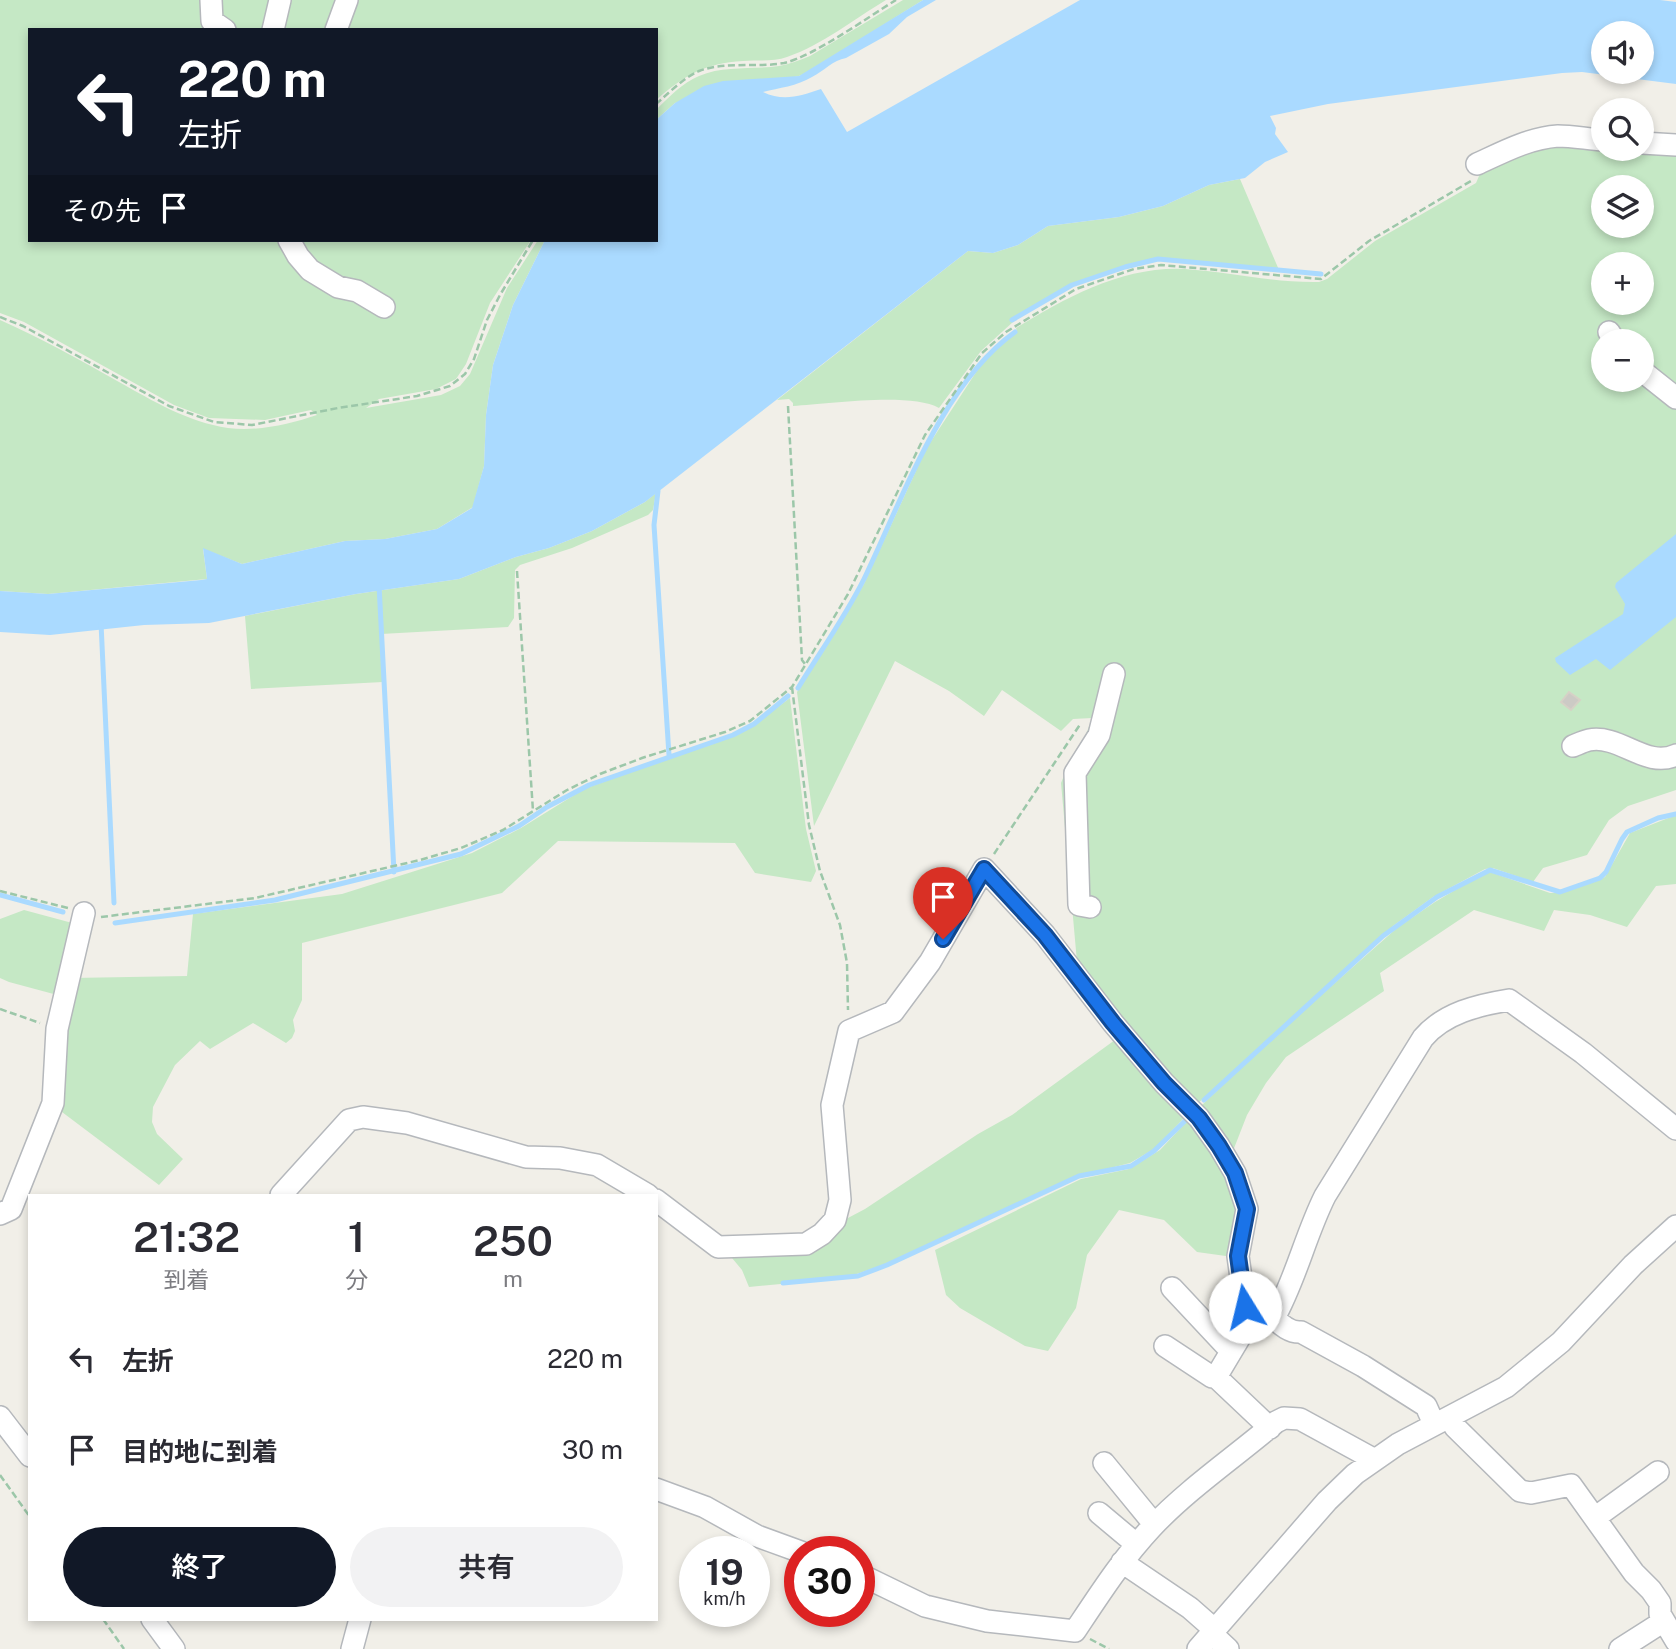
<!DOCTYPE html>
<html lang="ja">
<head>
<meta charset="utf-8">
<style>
	:root { --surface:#fff; --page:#f2f2f3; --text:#2b2b33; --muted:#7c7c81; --accent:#111827 }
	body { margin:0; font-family:"Public Sans","Noto Sans JP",sans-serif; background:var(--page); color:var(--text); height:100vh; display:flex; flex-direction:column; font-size:26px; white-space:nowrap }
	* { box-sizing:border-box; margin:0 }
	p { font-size:23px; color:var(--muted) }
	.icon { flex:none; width:38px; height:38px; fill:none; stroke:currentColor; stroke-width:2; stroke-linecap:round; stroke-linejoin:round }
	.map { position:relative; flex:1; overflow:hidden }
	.drawer { position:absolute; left:28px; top:1194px; width:630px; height:427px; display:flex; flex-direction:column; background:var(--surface); border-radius:0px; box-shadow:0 4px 10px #0003 }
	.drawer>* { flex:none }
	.hud { position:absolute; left:28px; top:28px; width:630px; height:214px; border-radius:0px; box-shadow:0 4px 10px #0003; background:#111827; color:#fff; overflow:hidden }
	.tools { position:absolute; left:1591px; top:21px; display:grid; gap:14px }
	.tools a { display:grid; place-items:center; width:63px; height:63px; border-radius:50%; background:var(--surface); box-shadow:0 4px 10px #0003; font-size:35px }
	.speed { position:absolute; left:679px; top:1536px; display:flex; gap:14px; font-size:35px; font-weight:700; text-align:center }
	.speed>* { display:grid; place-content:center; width:91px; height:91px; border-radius:50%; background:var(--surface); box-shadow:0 4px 10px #0003; line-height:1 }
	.speed small { font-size:18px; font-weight:400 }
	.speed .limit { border:10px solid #d22; background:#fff; color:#111 }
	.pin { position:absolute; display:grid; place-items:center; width:60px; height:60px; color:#fff; margin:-72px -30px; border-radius:50% 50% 50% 0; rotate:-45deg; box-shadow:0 0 7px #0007 }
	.pin .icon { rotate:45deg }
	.me { position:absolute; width:77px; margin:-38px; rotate:351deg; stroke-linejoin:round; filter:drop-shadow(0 0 5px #0008) }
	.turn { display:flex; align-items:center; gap:24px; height:147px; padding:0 35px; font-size:32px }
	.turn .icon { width:91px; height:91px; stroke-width:2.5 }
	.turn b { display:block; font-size:49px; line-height:60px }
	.then { display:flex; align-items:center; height:66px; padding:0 35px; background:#0003; gap:14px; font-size:26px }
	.eta { display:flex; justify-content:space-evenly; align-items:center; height:119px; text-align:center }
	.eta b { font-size:42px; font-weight:600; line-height:49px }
	.cta { display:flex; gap:14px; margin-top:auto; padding:14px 35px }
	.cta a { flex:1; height:80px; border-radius:42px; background:var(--accent); color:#fff; font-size:28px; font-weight:600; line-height:80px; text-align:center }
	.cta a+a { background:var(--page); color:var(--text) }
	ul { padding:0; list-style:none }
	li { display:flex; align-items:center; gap:21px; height:91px; padding:0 35px }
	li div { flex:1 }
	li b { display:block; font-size:26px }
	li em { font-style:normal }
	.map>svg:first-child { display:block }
</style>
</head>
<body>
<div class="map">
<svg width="1676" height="1649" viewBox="0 0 1676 1649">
	<rect width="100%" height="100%" fill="#f1efe8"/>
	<path fill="#c5e8c5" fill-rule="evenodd" d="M0 0H886C854 19 822 45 787 57 774 62 757 60 743 61 705 63 685 75 656 100V30H30V240H531L490 303 466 364 456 379 436 389 379 399 366 408 441 395 460 386 470 374 507 288 538 240H545L513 305 493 365 486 415 484 466 473 507 437 529 385 539 345 541 242 564 203 549 207 579 48 594 0 591V320C41 338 80 360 119 382 153 401 188 422 228 428 257 432 290 424 317 415L311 410 265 420 209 418 174 405 24 322 0 313Z
		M903 0H923L810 71 799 76 675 103 656 120V110C669 97 682 83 699 76 724 65 752 70 779 66 790 64 800 60 810 56Z
		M1554 144 1676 152V790L1628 806 1609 820 1587 855 1543 868 1533 882 1493 868 1485 869 1433 897 1393 926 1196 1105 1077 962 1061 783C1070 760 1085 742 1092 718L1073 719 1061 731 1002 690 984 716 949 691 895 661 814 826 797 692 864 584 926 449 984 360 999 345 1017 332 1016 328C1067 297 1123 266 1185 269 1230 272 1274 283 1319 282L1327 279 1375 241 1476 183 1482 169ZM1603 187H1642V226H1603ZM1603 264H1642V303H1603ZM1603 341H1642V380H1603Z
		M1240 179 1279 270 1158 259 1125 267 1072 285 1012 320 1013 322 981 351 939 408C911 392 827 404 793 406V403L789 399 777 400 968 251 993 253 1018 245 1048 226 1119 217 1163 206 1209 185Z
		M656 493 653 510 648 515 572 548 520 565 515 570 514 618 508 627 381 634 383 682 251 689 245 616 356 594 459 579 516 557 549 548 592 531 645 502Z
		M790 698 806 829 816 871 811 882 755 873 735 843 558 841 502 893 302 943V1000L293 1020 295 1031 292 1038 286 1043 253 1023 210 1049 200 1041 175 1065 153 1107 152 1122 157 1134 183 1159 159 1185 58 1109 72 978 187 976 193 914 342 894 472 853 521 828 584 789 748 729Z
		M1676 815V884L1656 886 1627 927 1590 915 1554 910 1544 931 1474 910 1380 973 1384 991 1286 1057 1266 1083 1247 1115 1231 1156 1201 1106 1267 1043 1397 928 1435 902 1484 873H1493L1550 893H1559L1605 877 1630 833Z
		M24 910 76 924 61 996 9 982 0 978V919Z
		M1119 1037 1188 1114 1154 1149 1130 1163 1071 1178 915 1254 845 1278 749 1287 742 1270 727 1252 793 1247 865 1209 978 1134 1012 1115Z
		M1191 1117 1238 1194 1233 1257 1197 1252 1164 1220 1119 1210 1087 1255 1076 1308 1048 1351 1025 1346 960 1308 946 1295 935 1250 1081 1179 1129 1169 1160 1150Z"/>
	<path fill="#aadaff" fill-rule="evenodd" d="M923 0H936L907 17 889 34 846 58C833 60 824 71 812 77 797 86 779 88 763 92 783 102 801 96 821 89L847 132 1080 0H1660L1676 2V84L1582 72 1562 73 1328 104 1270 116 1276 128 1275 134 1288 152 1265 162 1245 178 1209 185 1163 206 1119 217 1048 226 1018 245 993 253 968 251 645 502 592 531 549 548 516 557 459 579 356 594 209 623 144 625 50 635 0 632V591L48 594 201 580 207 579 203 548 242 564 345 541 385 539 437 529 472 508 484 466 486 415 493 365 513 305 545 240H656V120L675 103 704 86 723 81 799 76ZM1642 33V72H1603V33Z
		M1676 534V617L1610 670 1596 659 1570 675 1556 662 1555 658 1623 614 1625 604 1615 587 1616 583Z"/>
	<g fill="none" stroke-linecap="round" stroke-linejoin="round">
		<path stroke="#aadaff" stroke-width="5" d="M1012 320 1072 285 1125 267 1158 259 1321 274
			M658 491 654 525 669 755
			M379 585 394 872
			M101 623 114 903
			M798 688C820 652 845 617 864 579 902 500 942 384 1015 332
			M0 895 63 912
			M115 923 275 900 461 854 519 826 547 807 589 785 733 735 754 724 788 696
			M1204 1100 1383 936 1437 897 1490 870 1560 892 1600 878 1606 872 1622 839 1627 832 1658 818 1676 814
			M783 1283 858 1276 887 1265 1079 1176 1131 1166 1154 1151 1188 1118"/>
	</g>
	<path fill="#cccac5" stroke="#d6d1c6" stroke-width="2" d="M1569 692 1580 700 1571 710 1561 702Z"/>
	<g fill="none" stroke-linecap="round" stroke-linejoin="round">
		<g stroke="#b5b8bc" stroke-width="24">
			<path id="minor" d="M211 0 212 21 225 30
				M273 30 280 0
				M336 30 347 0
				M1642 143 1676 145
				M1477 164C1503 152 1529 138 1558 136 1572 136 1588 139 1603 140
				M289 240 298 256 310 270 338 287 357 291 384 307
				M1609 332 1615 341
				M1642 371 1676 398
				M1573 746C1578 744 1584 741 1589 740 1620 734 1646 769 1676 755
				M1090 907 1079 905 1075 773 1099 735 1114 674
				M281 1195 349 1120 363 1117 407 1123 526 1157 560 1158 597 1165 648 1195
				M656 1200 718 1247 806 1244 822 1234 835 1220 840 1200 832 1105 849 1031 893 1012 930 962 984 869 1045 935 1113 1023 1164 1083 1199 1118 1219 1146 1235 1173 1247 1209 1238 1256 1245 1307 1253 1315 1274 1318C1281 1325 1290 1333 1301 1332L1363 1366 1426 1406 1434 1424
				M0 1214 11 1209 53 1103 57 1029 84 913
				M1172 1288 1231 1351
				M1253 1315 1216 1377 1270 1428
				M1274 1318C1296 1279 1305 1236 1325 1196L1423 1038C1444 1013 1478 1005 1509 1000L1583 1053 1676 1129
				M1165 1346 1212 1377H1216
				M0 1417 30 1456
				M1450 1418 1455 1427 1520 1491 1531 1493 1571 1485 1634 1573 1651 1590 1660 1603V1614L1676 1641
				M1104 1463 1154 1524
				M656 1489 705 1507 757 1536 801 1552
				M1099 1513 1136 1544
				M1596 1517 1658 1472
				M1122 1562 1190 1608 1215 1630
				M859 1574 925 1606 987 1621 1075 1631C1099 1595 1122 1559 1152 1527 1189 1488 1235 1457 1276 1422L1284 1418 1300 1419 1375 1460
				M152 1619 174 1649
				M1212 1634 1228 1649
				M352 1649 360 1619
				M1198 1649 1327 1501 1355 1474 1398 1444 1506 1387 1561 1342 1633 1265 1676 1226
				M1620 1649 1664 1621"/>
		</g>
		<path stroke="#9cc7a9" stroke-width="2.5" stroke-dasharray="7 3.5" stroke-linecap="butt" d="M656 104C669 93 683 78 699 71 725 61 757 68 784 63 814 56 868 17 896 0
			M0 317 23 326 169 406 214 422 252 425 338 408 417 396 450 386 465 374 474 359 487 320 500 295 533 240
			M788 406 802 660 805 664
			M517 571 533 811
			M792 687 809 825 820 871 840 925 847 963 848 1010
			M994 854 1081 723
			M0 891 68 908
			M101 917 255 898 420 860 461 848 503 830 567 790 600 774 642 758 725 732 750 721 792 687 848 594 925 435 982 353 1006 332 1076 289 1134 269 1161 265 1321 279 1369 241 1471 181
			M0 1009 40 1023
			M0 1475 30 1517
			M103 1619 124 1649
			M1090 1639 1109 1649"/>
		<use href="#minor" stroke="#fff" stroke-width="21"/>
	</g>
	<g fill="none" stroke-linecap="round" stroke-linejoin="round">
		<g stroke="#114b97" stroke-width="18">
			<path id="route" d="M943 939 984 869 1045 935 1113 1023 1164 1083 1199 1118 1219 1146 1235 1173 1247 1209 1238 1256 1245 1307"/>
		</g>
		<use href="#route" stroke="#1a73e8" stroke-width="12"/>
	</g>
</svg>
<div class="tools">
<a><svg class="icon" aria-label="sound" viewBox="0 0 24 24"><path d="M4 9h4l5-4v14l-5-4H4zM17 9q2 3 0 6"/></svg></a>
<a><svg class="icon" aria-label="search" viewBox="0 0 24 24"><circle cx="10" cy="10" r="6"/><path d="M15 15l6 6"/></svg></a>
<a><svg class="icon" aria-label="layers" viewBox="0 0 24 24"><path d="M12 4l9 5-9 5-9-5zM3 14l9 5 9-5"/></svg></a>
<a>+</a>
<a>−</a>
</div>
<div class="speed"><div>19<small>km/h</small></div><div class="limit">30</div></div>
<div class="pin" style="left:943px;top:939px;background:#d93025"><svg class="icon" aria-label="arrive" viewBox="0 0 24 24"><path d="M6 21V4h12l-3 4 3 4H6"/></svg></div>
<svg class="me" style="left:1245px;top:1307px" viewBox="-20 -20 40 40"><circle r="19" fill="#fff"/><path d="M0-13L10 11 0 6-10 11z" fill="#1a73e8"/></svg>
<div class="hud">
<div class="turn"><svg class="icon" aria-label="left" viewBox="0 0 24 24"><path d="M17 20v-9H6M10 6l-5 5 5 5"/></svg><div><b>220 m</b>左折</div></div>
<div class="then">その先<svg class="icon" aria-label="arrive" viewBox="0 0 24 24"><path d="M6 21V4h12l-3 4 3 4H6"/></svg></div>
</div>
<section class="drawer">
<div class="eta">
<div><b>21:32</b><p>到着</p></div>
<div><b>1</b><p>分</p></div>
<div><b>250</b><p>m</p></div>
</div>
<ul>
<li><svg class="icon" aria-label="left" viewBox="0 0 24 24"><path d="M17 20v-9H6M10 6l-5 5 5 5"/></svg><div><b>左折</b></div><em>220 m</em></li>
<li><svg class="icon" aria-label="arrive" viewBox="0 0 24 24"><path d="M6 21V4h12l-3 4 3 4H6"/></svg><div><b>目的地に到着</b></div><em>30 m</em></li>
</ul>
<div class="cta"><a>終了</a><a>共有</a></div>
</section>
</div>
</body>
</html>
